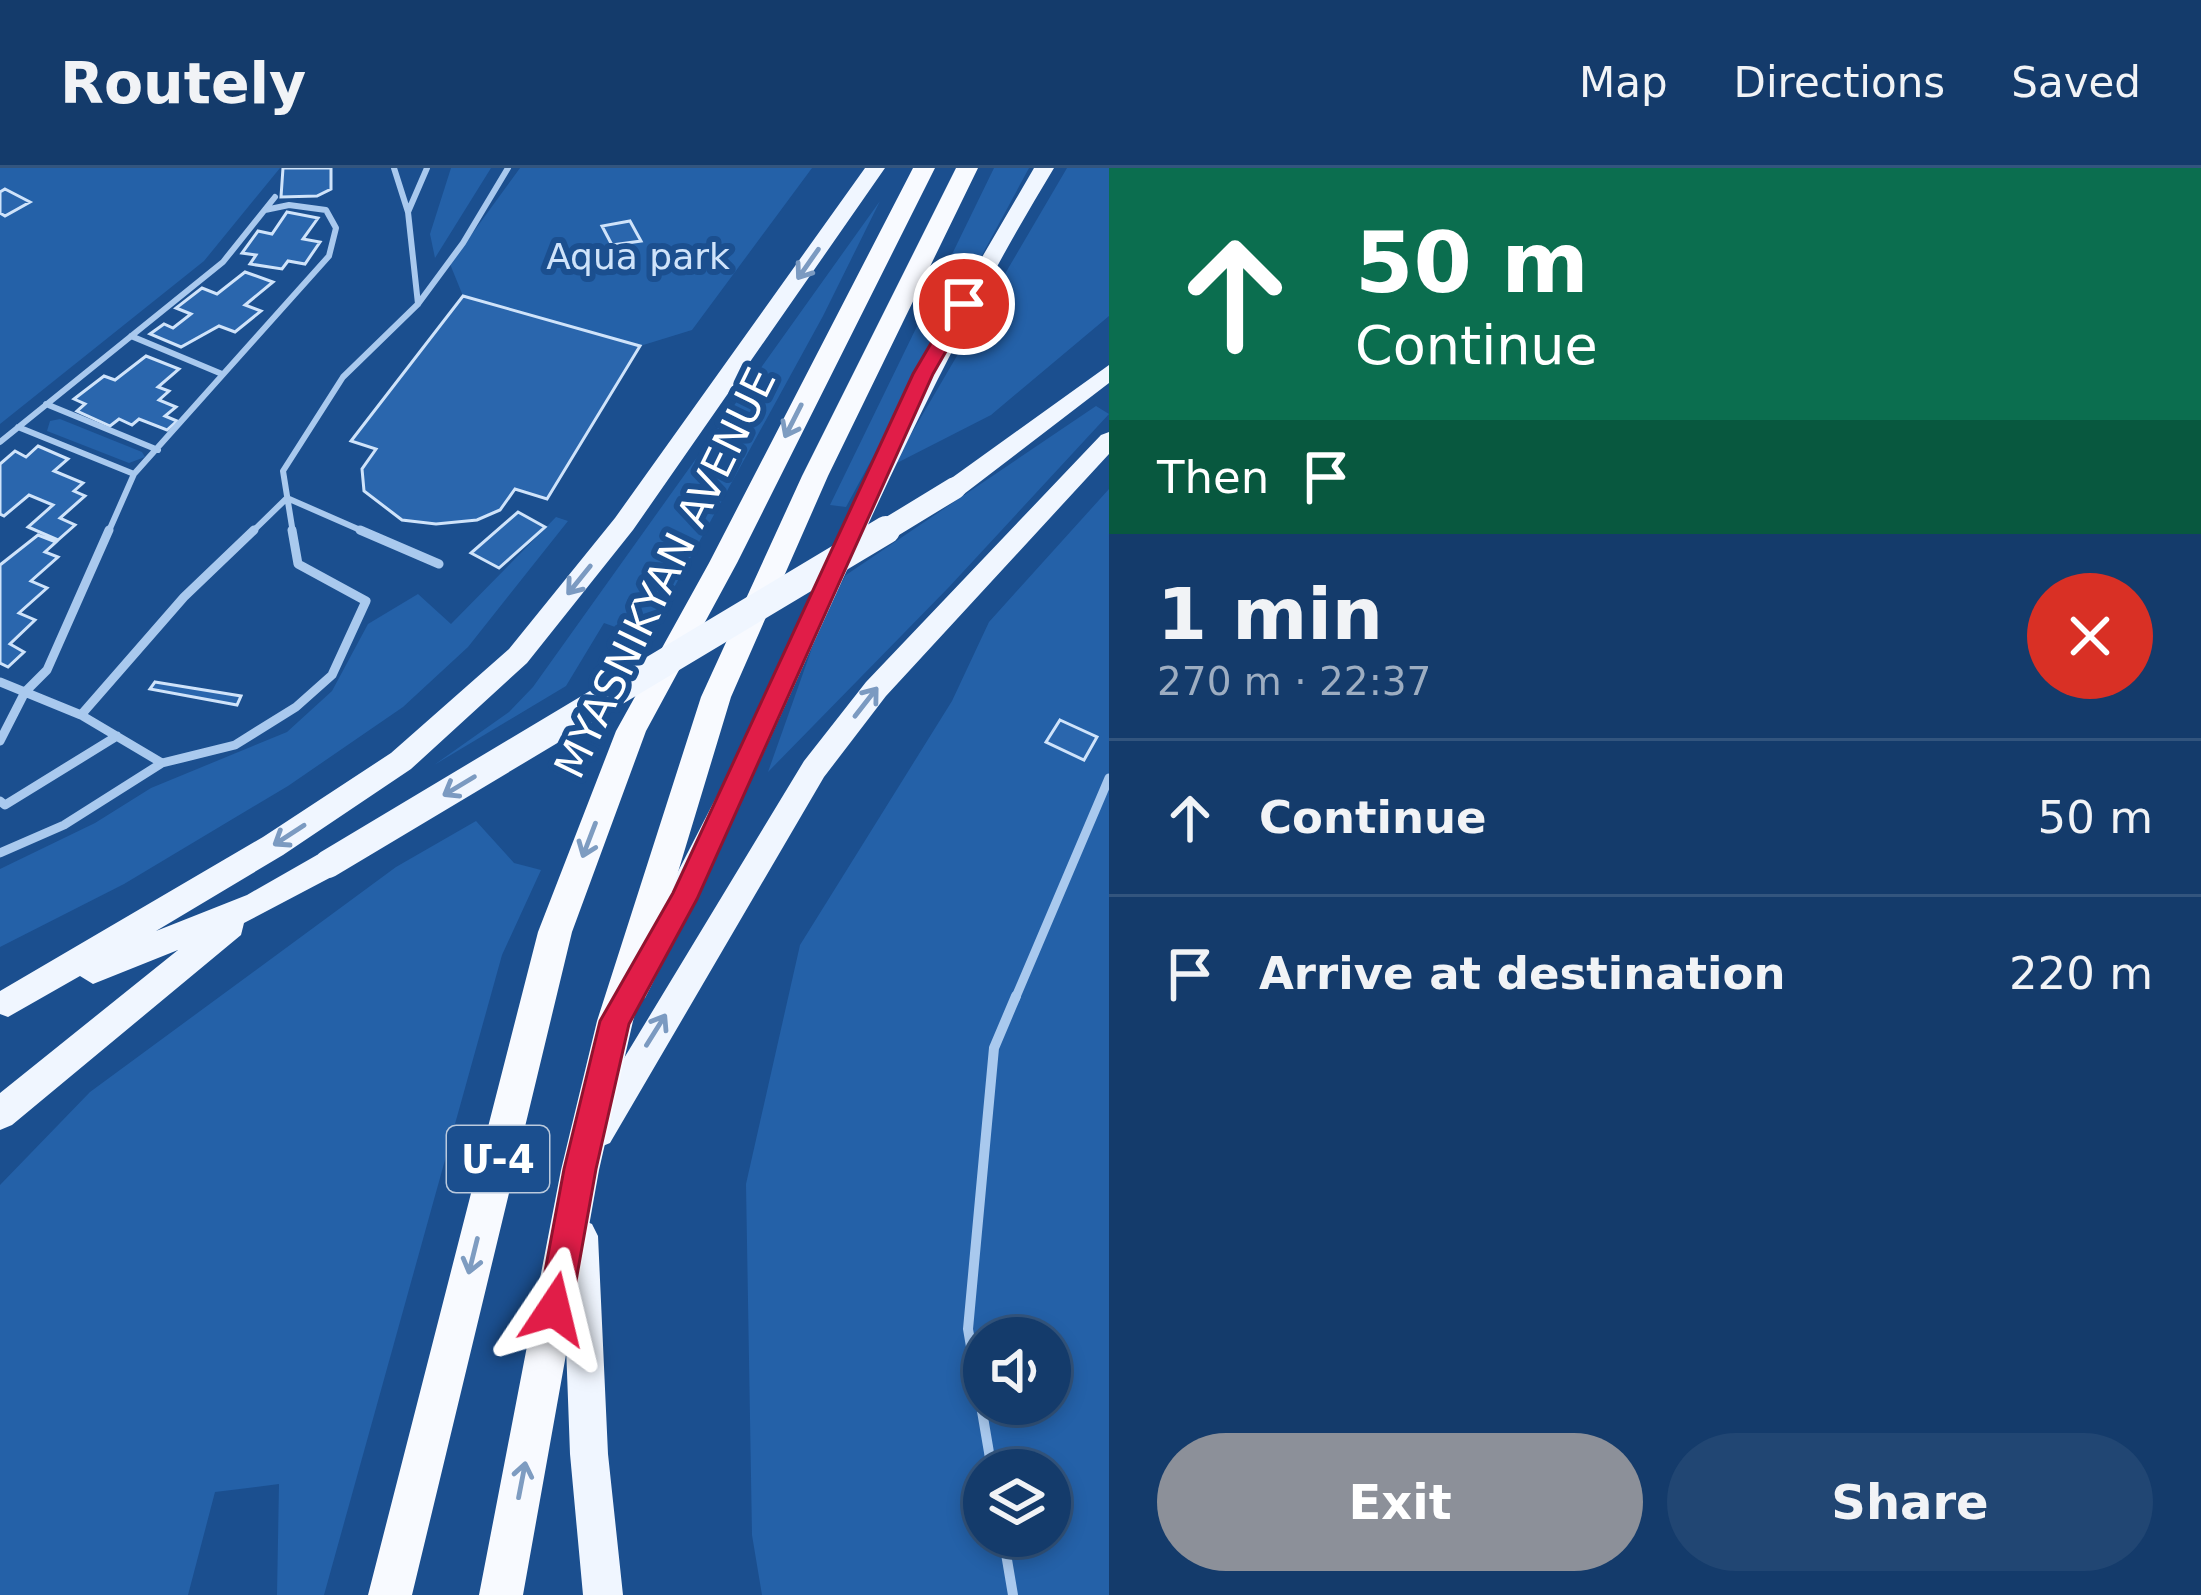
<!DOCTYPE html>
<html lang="en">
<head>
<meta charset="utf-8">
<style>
	:root { --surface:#143b6b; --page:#214673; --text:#f1f3f6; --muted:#9dadc1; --line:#33557e; --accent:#8c9099 }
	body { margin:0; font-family:"DejaVu Sans","Noto Sans Armenian",sans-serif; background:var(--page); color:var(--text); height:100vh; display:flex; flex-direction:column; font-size:45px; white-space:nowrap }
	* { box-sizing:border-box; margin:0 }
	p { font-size:39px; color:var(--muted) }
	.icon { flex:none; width:66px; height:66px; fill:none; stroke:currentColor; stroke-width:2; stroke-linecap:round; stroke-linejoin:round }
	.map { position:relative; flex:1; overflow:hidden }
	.side { display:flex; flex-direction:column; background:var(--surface); width:1092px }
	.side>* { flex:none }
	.guide { background:#0b6e4f; color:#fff; overflow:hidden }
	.buttons { position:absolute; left:963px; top:1149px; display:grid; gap:24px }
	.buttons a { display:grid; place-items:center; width:108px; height:108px; border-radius:50%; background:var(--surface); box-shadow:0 6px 18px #0003,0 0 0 3px var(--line); font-size:60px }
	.pin { position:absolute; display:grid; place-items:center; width:102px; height:102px; color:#fff; margin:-51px; border:6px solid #fff; border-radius:50%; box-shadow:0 3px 12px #0007 }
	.me { position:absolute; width:132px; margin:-66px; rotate:10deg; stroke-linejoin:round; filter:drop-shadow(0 0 9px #0008) }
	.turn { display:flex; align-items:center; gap:42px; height:252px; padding:0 48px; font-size:54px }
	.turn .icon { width:156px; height:156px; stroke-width:2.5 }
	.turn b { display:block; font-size:84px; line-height:102px }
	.then { display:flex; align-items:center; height:114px; padding:0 48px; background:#0003; gap:24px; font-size:45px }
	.round { display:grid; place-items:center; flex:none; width:126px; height:126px; border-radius:63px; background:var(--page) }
	.summary { display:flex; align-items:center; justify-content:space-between; height:204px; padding:0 48px }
	h1 { font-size:72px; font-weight:700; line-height:90px }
	.cta { display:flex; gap:24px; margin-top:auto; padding:24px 48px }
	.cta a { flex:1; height:138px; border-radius:72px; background:var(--accent); color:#fff; font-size:48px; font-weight:700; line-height:138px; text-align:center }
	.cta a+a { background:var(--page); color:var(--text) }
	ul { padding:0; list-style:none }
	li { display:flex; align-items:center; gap:36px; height:156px; padding:0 48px; border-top:3px solid var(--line) }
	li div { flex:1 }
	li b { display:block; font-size:45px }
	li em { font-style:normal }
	header { display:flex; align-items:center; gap:72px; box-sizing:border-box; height:168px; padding:0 60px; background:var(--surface); border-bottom:3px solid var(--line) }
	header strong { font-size:57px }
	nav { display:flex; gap:66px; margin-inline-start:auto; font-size:42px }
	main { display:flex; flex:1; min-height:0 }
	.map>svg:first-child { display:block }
</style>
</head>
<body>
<header>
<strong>Routely</strong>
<nav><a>Map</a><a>Directions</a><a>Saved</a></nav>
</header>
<main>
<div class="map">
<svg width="1109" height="1427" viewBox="0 0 1109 1427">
	<rect width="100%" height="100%" fill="#1b4f8f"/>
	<path fill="#2461a8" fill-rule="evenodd" d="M0 0H280L204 93 0 256Z
		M451 0H491L435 90 430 66Z
		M520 0H812L692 162 640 178 463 128 450 96Z
		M994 0H1029L846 339 830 337Z
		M1067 0H1109V148L991 247 893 297Z
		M880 33 823 148 648 467 625 485 632 465 604 455 566 518 434 597 509 544 533 519Z
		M1096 238 1109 246 949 419 768 604 823 449 846 407Z
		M60 251 142 284 145 289 129 295 47 263 50 253Z
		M1109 321V1427H762L752 1367 746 1016 800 777 952 533 989 454ZM984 1170H1050V1236H984ZM984 1302H1050V1368H984Z
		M556 349 568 353 468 479 403 539 288 618 124 716 0 779V701L95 655 151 620 287 564 332 523 368 456 418 426 451 456Z
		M476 653 514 695 541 702 502 787 324 1427H277L279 1316 215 1324 188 1427H0V1017L90 924 396 699Z"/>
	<path fill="#2a66ad" stroke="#cfe3fa" stroke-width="3" d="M283 0H331V21L317 28 281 29Z
		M5 21 30 34 5 48 0 45V24Z
		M287 44 318 50 303 71 320 74 305 96 288 93 282 101 250 96 256 87 242 85 258 63 272 66Z
		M630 53 641 73 612 77 602 58Z
		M245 104 273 114 245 137 261 143 235 164 219 158 181 179 150 166 164 156 173 160 191 146 176 140 202 120 217 126Z
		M463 128 640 178 547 331 515 321 500 342 477 352 436 356 402 352 364 323 362 301 376 281 351 273Z
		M146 188 179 201 158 219 169 223 159 232 176 239 165 248 177 253 167 262 139 251 132 257 119 251 110 258 77 243 85 236 74 231 104 208 115 212Z
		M38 278 68 291 54 303 83 315 74 323 85 328 60 350 75 357 58 372 28 359 53 337 29 327 4 348 0 346V296L15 283 26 289Z
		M518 344 545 359 499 400 471 385Z
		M38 367 56 374 45 384 58 389 31 413 47 420 19 445 35 452 10 476 24 484 8 499 0 495V397Z
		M155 514 241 528 237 537 150 521Z
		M1060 552 1097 569 1084 592 1046 574Z"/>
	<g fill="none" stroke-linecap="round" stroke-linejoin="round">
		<path stroke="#a9c9ee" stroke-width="6" d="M394 0 408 44
			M418 136 408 44 427 0
			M131 168 222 206
			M46 236 158 282
			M18 259 134 306
			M0 274 223 94 275 29
			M108 365 134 306 329 88 336 60 326 42 289 37 265 42
			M251 365 287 330 367 365
			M293 365 283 303 343 209 418 136 463 75 508 0"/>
		<path stroke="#a9c9ee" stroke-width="9" d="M360 362 439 396
			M0 514 81 547 162 595
			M81 547 184 429 254 362
			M0 573 25 524 47 502 109 362
			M0 633 5 637 117 568
			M0 685 64 657 162 595 235 577 296 539 332 507 366 433 298 396 292 362
			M1015 831 1109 610"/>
		<path stroke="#a9c9ee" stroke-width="10" d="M992 1302 968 1161 994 880 1016 828
			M1003 1368 1013 1427"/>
		<path fill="#f0f6ff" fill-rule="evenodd" d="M865 0H885L633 362 527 495 411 601 283 687 156 763 247 727 317 687 328 684 339 687 343 696 339 705 244 755 241 767 12 957 0 962V925L178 782 93 816 80 808 8 849 0 846V823L263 669 391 585 509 481 615 350Z
			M1034 0H1054C893 264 788 556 645 830L634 834 623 830 618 820 723 616 918 199Z
			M1109 197V215L964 326H946V314Z
			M1109 264V286L886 528 824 609 610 975 598 980 586 975 581 964 586 953 804 593 866 514 1101 267Z
			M580 1051 592 1056 598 1068 608 1286 623 1427H583L570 1286 562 1068 568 1056Z"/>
		<path fill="#f8faff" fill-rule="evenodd" d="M913 0H935L737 395 646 563 572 764 412 1427H368L538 764 616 563 709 395Z
			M956 0H978L828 308 731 529 633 853 599 1002 523 1427H479L561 1002 597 853 701 529 802 308Z"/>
		<path stroke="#f0f6ff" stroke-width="22" d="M881 365 955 320"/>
		<path stroke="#f0f6ff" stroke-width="28" d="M328 696 886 362"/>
	</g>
	<defs><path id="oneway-shaft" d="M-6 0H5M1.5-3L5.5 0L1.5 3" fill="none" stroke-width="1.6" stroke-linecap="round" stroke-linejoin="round" transform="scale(3)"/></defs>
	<g stroke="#7b9ac1">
		<use href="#oneway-shaft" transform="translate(808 96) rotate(125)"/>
		<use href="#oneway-shaft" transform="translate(579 412) rotate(129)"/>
		<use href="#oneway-shaft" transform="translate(866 534) rotate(-52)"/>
		<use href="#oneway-shaft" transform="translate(459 618) rotate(149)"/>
		<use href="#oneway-shaft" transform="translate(289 667) rotate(147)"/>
		<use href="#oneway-shaft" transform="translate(656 862) rotate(-58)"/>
	</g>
	<g stroke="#7e9cc1">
		<use href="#oneway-shaft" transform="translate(793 253) rotate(117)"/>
		<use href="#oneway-shaft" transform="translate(589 672) rotate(111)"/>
		<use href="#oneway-shaft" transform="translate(473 1088) rotate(104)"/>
		<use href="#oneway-shaft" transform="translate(522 1312) rotate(-79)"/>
	</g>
	<path fill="#e11d48" stroke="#92132f" stroke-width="3" d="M964 130 973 136 933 206 697 731 629 856 596 1001 571 1141 566 1153 554 1158 542 1153 538 1141 564 1001 600 853 673 725 913 206 954 136Z"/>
	<g text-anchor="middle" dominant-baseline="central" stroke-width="12" stroke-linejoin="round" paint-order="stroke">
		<g font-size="36" fill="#cfe3fa" stroke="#1b4f8f">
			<text x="638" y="88">Aqua park</text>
		</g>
		<rect fill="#1b4f8f" stroke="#bbcadd" stroke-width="3" x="447" y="958" width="102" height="66" rx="9"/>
		<g font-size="39" font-weight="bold" fill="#fff">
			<text x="498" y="991">Մ-4</text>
		</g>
		<g font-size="42" fill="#fff" stroke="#1b4f8f">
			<text transform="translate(665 405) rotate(-64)">MYASNIKYAN AVENUE</text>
		</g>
	</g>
</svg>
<div class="buttons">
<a><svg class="icon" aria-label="sound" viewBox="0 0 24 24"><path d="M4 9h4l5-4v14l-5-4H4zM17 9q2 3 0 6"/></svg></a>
<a><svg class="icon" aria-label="layers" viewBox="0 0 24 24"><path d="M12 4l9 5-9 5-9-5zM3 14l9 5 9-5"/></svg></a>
</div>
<div class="pin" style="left:964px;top:136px;background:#d93025"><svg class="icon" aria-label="arrive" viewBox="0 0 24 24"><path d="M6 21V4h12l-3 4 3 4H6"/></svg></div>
<svg class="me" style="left:554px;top:1141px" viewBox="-20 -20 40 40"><path d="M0-17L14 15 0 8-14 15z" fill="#e11d48" stroke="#fff" stroke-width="4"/></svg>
</div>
<section class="side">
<div class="guide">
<div class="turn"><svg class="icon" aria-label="ahead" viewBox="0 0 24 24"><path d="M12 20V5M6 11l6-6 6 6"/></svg><div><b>50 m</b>Continue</div></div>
<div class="then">Then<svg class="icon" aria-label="arrive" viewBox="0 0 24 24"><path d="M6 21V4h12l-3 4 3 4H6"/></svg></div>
</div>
<div class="summary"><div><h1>1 min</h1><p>270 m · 22:37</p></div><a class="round" style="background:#d93025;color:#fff"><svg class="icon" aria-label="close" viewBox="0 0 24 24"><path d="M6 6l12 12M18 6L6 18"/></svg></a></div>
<ul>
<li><svg class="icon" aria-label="ahead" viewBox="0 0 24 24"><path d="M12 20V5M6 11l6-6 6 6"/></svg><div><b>Continue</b></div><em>50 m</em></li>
<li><svg class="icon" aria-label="arrive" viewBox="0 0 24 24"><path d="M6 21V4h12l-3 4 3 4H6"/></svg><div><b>Arrive at destination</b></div><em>220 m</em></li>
</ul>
<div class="cta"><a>Exit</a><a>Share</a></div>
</section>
</main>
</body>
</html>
